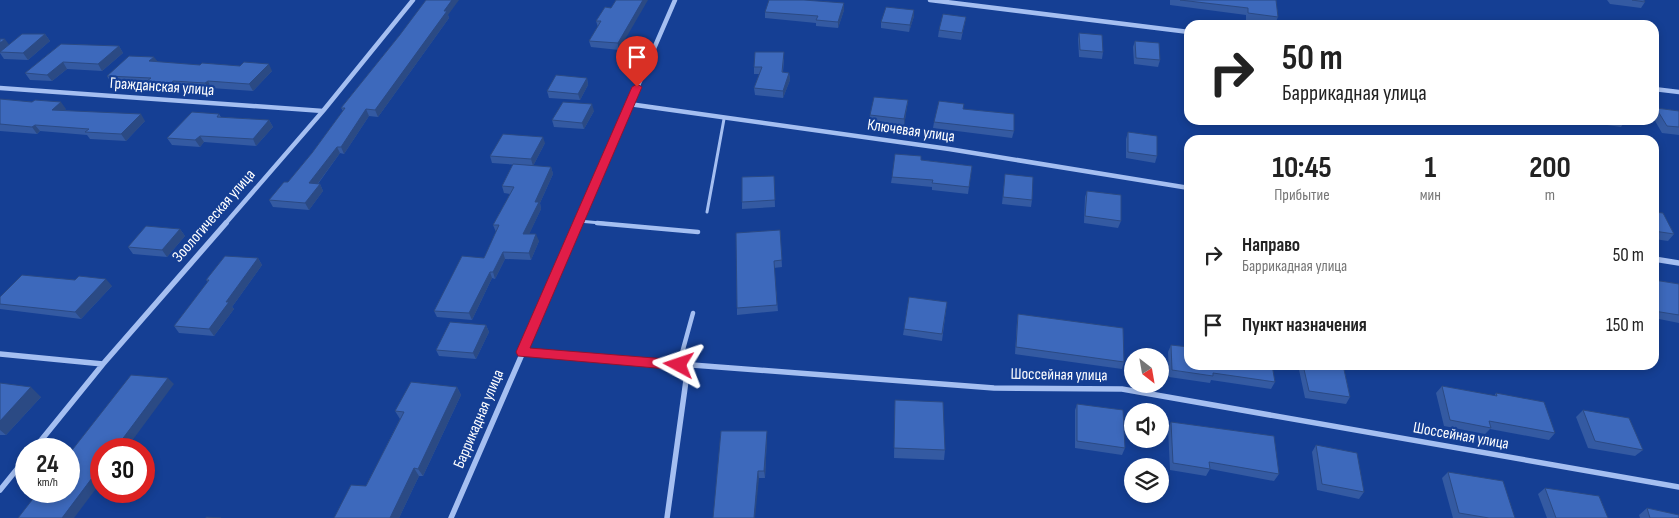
<!DOCTYPE html>
<html lang="ru">
<head>
<meta charset="utf-8">
<style>
	:root { --surface:#fff; --page:#f6f6f6; --text:#222; --muted:#767676 }
	body { margin:0; font-family:"Sofia Sans Condensed",sans-serif; background:var(--page); color:var(--text); height:100vh; display:flex; flex-direction:column; font-size:19px; white-space:nowrap }
	* { box-sizing:border-box; margin:0 }
	p { font-size:16px; color:var(--muted) }
	.icon { flex:none; width:28px; height:28px; fill:none; stroke:currentColor; stroke-width:2; stroke-linecap:round; stroke-linejoin:round }
	.map { position:relative; flex:1; overflow:hidden }
	.sheet { position:absolute; left:1184px; top:135px; width:475px; height:235px; display:flex; flex-direction:column; background:var(--surface); border-radius:15px; box-shadow:0 2px 8px #0003 }
	.sheet>* { flex:none }
	.guide { position:absolute; left:1184px; top:20px; width:475px; height:105px; border-radius:15px; box-shadow:0 2px 8px #0003; background:#fff; color:var(--text); overflow:hidden }
	.needle { width:32px; rotate:149deg }
	.fabs { position:absolute; left:1124px; top:348px; display:grid; gap:10px }
	.fabs a { display:grid; place-items:center; width:45px; height:45px; border-radius:50%; background:var(--surface); box-shadow:0 2px 8px #0003; font-size:25px }
	.speed { position:absolute; left:15px; top:438px; display:flex; gap:10px; font-size:25px; font-weight:700; text-align:center }
	.speed>* { display:grid; place-content:center; width:65px; height:65px; border-radius:50%; background:var(--surface); box-shadow:0 2px 8px #0003; line-height:1 }
	.speed small { font-size:12px; font-weight:400 }
	.speed .limit { border:8px solid #d22; background:#fff; color:#111 }
	.pin { position:absolute; display:grid; place-items:center; width:42px; height:42px; color:#fff; margin:-51px -21px; border-radius:50% 50% 50% 0; rotate:-45deg; box-shadow:0 0 5px #0007 }
	.pin .icon { rotate:45deg }
	.me { position:absolute; width:55px; margin:-28px; rotate:275deg; stroke-linejoin:round; filter:drop-shadow(0 0 4px #0008) }
	.turn { display:flex; align-items:center; gap:18px; height:105px; padding:0 15px; font-size:22px }
	.turn .icon { width:65px; height:65px; stroke-width:2.5 }
	.turn b { display:block; font-size:35px; line-height:42px }
	.eta { display:flex; justify-content:space-evenly; align-items:center; height:85px; text-align:center }
	.eta b { font-size:30px; font-weight:700; line-height:35px }
	ul { padding:0; list-style:none }
	li { display:flex; align-items:center; gap:15px; height:70px; padding:0 15px }
	li div { flex:1 }
	li b { display:block; font-size:19px }
	li em { font-style:normal }
	.map>svg:first-child { display:block }
</style>
</head>
<body>
<div class="map">
<svg width="1679" height="518" viewBox="0 0 1679 518">
	<rect width="100%" height="100%" fill="#153f94"/>
	<g fill="none" stroke-linecap="round" stroke-linejoin="round">
		<path stroke="#a5bff1" stroke-width="3" d="M707 212 724 119
			M579 221 611 224"/>
		<path stroke="#a5bff1" stroke-width="4.5" d="M597 223 698 232
			M679 364 693 313"/>
		<path stroke="#a5bff1" stroke-width="4.5" d="M930 0 1189 32
			M0 88 323 111
			M1654 89 1679 92
			M629 104 949 149 1189 188
			M225 224 323 111 413 0
			M578 224 675 0"/>
		<path stroke="#a5bff1" stroke-width="5.5" d="M1654 259 1679 263
			M522 352 994 388 1122 389 1679 487
			M0 354 103 364
			M34 449 103 364 226 223
			M0 490 26 458
			M451 518 579 223
			M667 518 688 366"/>
	</g>
	<path fill="#345aa2" d="M1170 0H1276L1278 17 1275 24 1246 20V15L1170 5Z
		M1607 0H1644L1645 2 1641 8 1610 4Z
		M844 3V10L838 28 816 26V23L765 18V12Z
		M611 8 619 50 591 47 589 41 598 27 596 21Z
		M914 10V16L909 32 881 28V22Z
		M448 15 449 18 378 117 369 116 344 154 340 153 318 184H320L323 191 309 210 273 207 269 200 288 182 312 153 343 111 341 108 399 36Z
		M966 17 961 40 938 37 939 30Z
		M1079 33 1103 52 1102 59 1079 57 1078 39Z
		M45 34 50 41 28 60 4 59 0 53V39L9 45Z
		M1135 41 1160 60 1158 67 1134 64 1133 47Z
		M61 44 119 46 123 53 102 71 67 69 52 81 30 80 25 73Z
		M784 59 783 72 789 73 790 80 783 98 755 95 754 88 760 74H754V67Z
		M158 62 272 71 253 91 211 88 209 90 177 87 175 90 152 88 149 84 111 83 107 76Z
		M587 78 588 85 580 100 549 98 547 91Z
		M0 99 66 109 64 110 145 121 126 141 90 139 87 135 40 131 37 134 0 131Z
		M908 100 907 107 904 126 869 122 870 115Z
		M1656 108 1679 111V135L1662 133 1654 119V111Z
		M964 109 1014 131 1012 138 933 128 934 122Z
		M594 111 584 129 554 127 552 120Z
		M219 114 221 117 269 120 273 127 256 146 204 142 200 147 172 145 167 138Z
		M1591 120H1626L1621 127 1593 123Z
		M1128 132 1157 156 1155 163 1126 158V139Z
		M545 143 533 166 551 167 553 174 540 203 541 209 529 234 539 241 531 260 505 259 495 279 492 278 472 320 437 317 434 311 484 258 496 232 493 225 510 194 504 193 502 186 532 166 492 163 490 156Z
		M921 160 972 166 968 194 932 190V187L891 183 892 177Z
		M1005 174 1032 200 1031 207 1002 204Z
		M774 176 775 207 742 209V202Z
		M1087 191 1121 221 1118 228 1084 223 1085 197Z
		M1654 212 1674 234 1668 241 1654 239Z
		M180 229 185 236 167 257 133 254 128 247Z
		M780 230 782 267 774 268 778 311 737 315V308Z
		M258 258 262 265 232 307 234 309 214 336 179 333 174 326 208 282 206 280Z
		M1654 280 1679 284V323L1654 318Z
		M112 286 81 319 0 309V304Z
		M947 302 942 341 903 335 904 329Z
		M1018 314 1124 362 1122 369 1015 354 1017 321Z
		M486 325 489 332 476 359 439 356 436 350Z
		M1171 345 1275 382 1271 389 1211 380 1210 383 1169 377 1168 352Z
		M1298 365H1343L1350 397 1346 404 1305 398Z
		M0 383 41 397 6 435H0Z
		M1442 386 1494 396 1496 393 1555 433 1549 440 1490 429 1485 434 1444 426 1436 393Z
		M457 387 461 395 423 476H419L399 518H334L366 486 400 419 395 411Z
		M895 400 945 450 944 460 894 458Z
		M1077 404 1125 448 1122 455 1075 448V410Z
		M1583 410 1643 450 1635 456 1588 448 1576 417Z
		M1171 422 1279 474 1274 481 1210 469 1206 476 1170 470 1168 428Z
		M767 437 765 478H759L713 518Z
		M1316 445 1364 492 1359 499 1317 490 1312 452Z
		M1448 472 1515 518H1453L1442 478Z
		M1545 488 1608 518H1547L1538 494Z
		M1647 508 1679 518H1640L1639 515Z"/>
	<path fill="#2b4a84" d="M452 0H459L448 15 449 18 378 117 375 110Z
		M643 0H648L619 50 618 43Z
		M844 3V10L838 28V22Z
		M914 10V16L909 32 910 25Z
		M45 34 50 41 28 60 23 53Z
		M5 39 10 46 0 52V43Z
		M119 46 123 53 102 71 98 64Z
		M154 57 159 63 149 61Z
		M63 62 67 69 52 81 47 75Z
		M269 64 272 71 253 91 249 84Z
		M789 73 790 80 783 98V91Z
		M587 78 588 85 580 100 578 94Z
		M173 81 177 87 175 90 171 83Z
		M208 81 211 88 209 90 205 83Z
		M908 100 907 107 904 126V119Z
		M61 102 66 109 57 116 52 110Z
		M592 104 594 111 584 129 582 123Z
		M366 109 369 116 344 154 341 147Z
		M141 114 145 121 126 141 121 134Z
		M269 120 273 127 256 146 253 139Z
		M35 125 40 131 37 134 32 127Z
		M200 136 204 142 200 147 195 140Z
		M543 137 545 143 533 166 531 159Z
		M337 147 340 153 313 190 309 183Z
		M551 167 553 174 540 203 541 209 526 241 523 234 535 202Z
		M320 184 323 191 309 210 305 203Z
		M180 229 185 236 167 257 162 250Z
		M536 234 539 241 531 260 529 253Z
		M503 252 505 259 495 279 493 272Z
		M258 258 262 265 232 307 234 309 214 336 209 329 226 302Z
		M490 272 492 278 472 320 469 313Z
		M106 279 112 286 81 319 75 312Z
		M486 325 489 332 476 359 473 353Z
		M168 378 174 384 126 449H115Z
		M31 387 41 397 6 435 0 430V421Z
		M457 387 461 395 423 476 418 469Z
		M767 431V437L765 478 764 471Z
		M101 466V482L74 518H62Z
		M414 468 419 476 399 518H390Z
		M758 471 759 478 755 518H754Z"/>
	<path fill="#3d69bc" stroke="#2b4a84" d="M426 0H452L444 11H447L375 110 366 109 341 147H337L309 183 320 184 305 203 269 200 284 182H288L312 153 345 108H341L399 36Z
		M616 0H643L618 43 589 41 601 21H596L605 7 611 8Z
		M769 0H804L844 3 838 22 816 20 818 16 765 12Z
		M1180 0H1276L1278 17 1248 13V8Z
		M1632 0H1644L1645 2Z
		M886 7 914 10 910 25 881 22Z
		M943 14 966 17 962 33 939 30Z
		M1079 33 1102 35 1103 52 1080 50Z
		M22 34H45L23 53 0 52Z
		M0 39H5L0 43Z
		M1135 41 1159 43 1160 60 1136 58Z
		M61 44 119 46 98 64 63 62 47 75 25 73Z
		M755 52H784L782 72 789 73 783 91 754 88 762 67H754Z
		M129 56 154 57 149 61 200 65 202 63 240 66 244 62 269 64 249 84 208 81 205 83 173 81 171 83 147 81 151 78 107 76Z
		M556 75 587 78 578 94 547 91Z
		M874 97 908 100 904 119 870 115Z
		M0 99 32 102 35 100 61 102 52 110 141 114 121 134 85 132 89 129 35 125 32 127 0 124Z
		M939 101 964 104 963 109 1014 114V131L934 122Z
		M563 102 592 104 582 123 552 120Z
		M1656 108 1679 111V127L1667 126Z
		M192 112 219 114 217 117 269 120 253 139 200 136 195 140 167 138Z
		M1128 132 1157 136V156L1128 152Z
		M503 134 543 137 531 159 490 156Z
		M895 154 921 156V160L972 166 969 187 932 183 933 180 892 177Z
		M513 164 551 167 535 202H539L523 234H536L529 253 503 252 493 272H490L469 313 434 311 462 256 484 258 499 225H493L514 187 502 186Z
		M1005 174 1033 177 1032 200 1003 197Z
		M774 176 775 200 742 202V177Z
		M1087 191 1121 195V221L1085 216Z
		M1654 212 1663 213 1674 234 1654 231Z
		M146 226 180 229 162 250 128 247Z
		M780 230 782 260 774 261 777 305 737 308 736 233Z
		M225 256 258 258 226 302H229L209 329 174 326 209 280H206Z
		M22 275 75 280 79 276 106 279 75 312 0 304V297Z
		M1654 280 1679 284V315L1654 311Z
		M909 297 947 302 942 334 904 329Z
		M1018 314 1123 328 1124 362 1016 347Z
		M450 322 486 325 473 353 436 350Z
		M1171 345 1189 347V365H1272L1275 382 1213 373V376L1172 370Z
		M1303 365H1343L1350 397 1309 391Z
		M131 375 168 378 115 449H101V466L62 518H18L39 491H69V454Z
		M411 382 457 387 418 469 414 468 390 518H334L351 485 366 486 404 412 395 411Z
		M0 383 31 387 0 421Z
		M1442 386 1497 396 1496 393 1544 402 1555 433 1489 421 1491 428 1450 420Z
		M895 400 943 402 945 450 894 448Z
		M1077 404 1123 410 1125 448 1077 441Z
		M1583 410 1629 418 1643 450 1595 441Z
		M1171 422 1274 436 1279 474 1209 462 1210 469 1173 463Z
		M721 431H767L764 471H758L754 518H713Z
		M1316 445 1357 453 1364 492 1322 484Z
		M1448 472 1503 481 1515 518H1489L1459 513Z
		M1545 488 1599 496 1608 518H1556Z
		M1647 508 1679 515V518H1650Z
		M206 517 221 518H206Z"/>
	<path fill="#e11d48" stroke="#92132f" d="M637 84 642 87 530 348 679 360 683 362 685 365 683 369 679 370 518 356 516 352 632 87Z"/>
	<g text-anchor="middle" dominant-baseline="central" stroke-width="4.5" stroke-linejoin="round" paint-order="stroke">
		<g font-size="16" fill="#fff" stroke="#153f94">
			<text transform="translate(162 87) rotate(4)">Гражданская улица</text>
			<text transform="translate(911 131) rotate(8)">Ключевая улица</text>
			<text transform="translate(214 216) rotate(-49)">Зоологическая улица</text>
			<text transform="translate(1059 375) rotate(1)">Шоссейная улица</text>
			<text transform="translate(479 419) rotate(-67)">Баррикадная улица</text>
			<text transform="translate(1461 436) rotate(10)">Шоссейная улица</text>
		</g>
	</g>
</svg>
<div class="fabs">
<a><svg class="needle" viewBox="-14 -14 28 28"><path d="M0-13l5 13h-10z" fill="#e53935"/><path d="M0 13l5-13h-10z" fill="#767676"/></svg></a>
<a><svg class="icon" aria-label="sound" viewBox="0 0 24 24"><path d="M4 9h4l5-4v14l-5-4H4zM17 9q2 3 0 6"/></svg></a>
<a><svg class="icon" aria-label="layers" viewBox="0 0 24 24"><path d="M12 4l9 5-9 5-9-5zM3 14l9 5 9-5"/></svg></a>
</div>
<div class="speed"><div>24<small>km/h</small></div><div class="limit">30</div></div>
<div class="pin" style="left:637px;top:87px;background:#d93025"><svg class="icon" aria-label="arrive" viewBox="0 0 24 24"><path d="M6 21V4h12l-3 4 3 4H6"/></svg></div>
<svg class="me" style="left:679px;top:365px" viewBox="-20 -20 40 40"><path d="M0-17L14 15 0 8-14 15z" fill="#e11d48" stroke="#fff" stroke-width="4"/></svg>
<div class="guide">
<div class="turn"><svg class="icon" aria-label="right" viewBox="0 0 24 24"><path d="M7 20v-9h11M14 6l5 5-5 5"/></svg><div><b>50 m</b>Баррикадная улица</div></div>
</div>
<section class="sheet">
<div class="eta">
<div><b>10:45</b><p>Прибытие</p></div>
<div><b>1</b><p>мин</p></div>
<div><b>200</b><p>m</p></div>
</div>
<ul>
<li><svg class="icon" aria-label="right" viewBox="0 0 24 24"><path d="M7 20v-9h11M14 6l5 5-5 5"/></svg><div><b>Направо</b><p>Баррикадная улица</p></div><em>50 m</em></li>
<li><svg class="icon" aria-label="arrive" viewBox="0 0 24 24"><path d="M6 21V4h12l-3 4 3 4H6"/></svg><div><b>Пункт назначения</b></div><em>150 m</em></li>
</ul>
</section>
</div>
</body>
</html>
